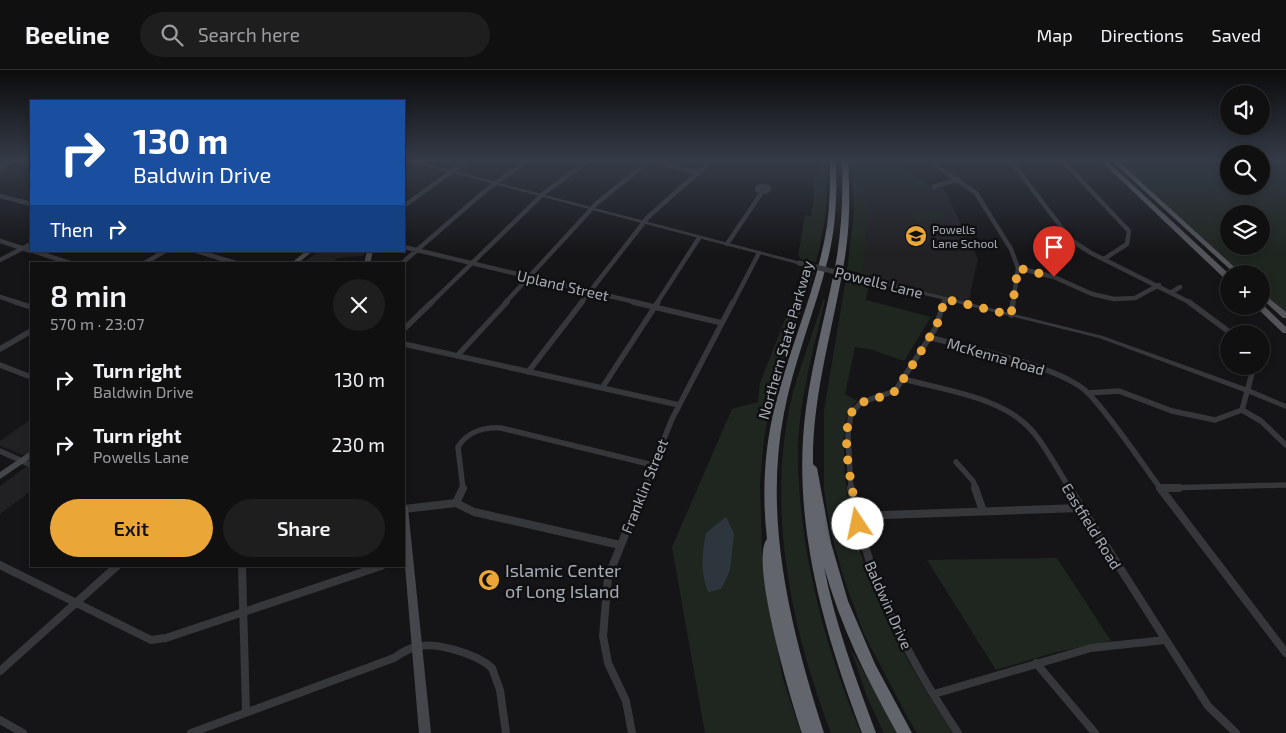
<!DOCTYPE html>
<html lang="en">
<head>
<meta charset="utf-8">
<style>
	:root { --surface:#101011; --page:#1e1e1f; --text:#f1f3f6; --muted:#9c9d9f; --line:#303031; --accent:#eba638 }
	body { margin:0; font-family:"Exo 2",sans-serif; background:var(--page); color:var(--text); height:100vh; display:flex; flex-direction:column; font-size:19px; white-space:nowrap }
	* { box-sizing:border-box; margin:0 }
	p { font-size:16px; color:var(--muted) }
	.icon { flex:none; width:28px; height:28px; fill:none; stroke:currentColor; stroke-width:2; stroke-linecap:round; stroke-linejoin:round }
	.map { position:relative; flex:1; overflow:hidden }
	.panel { position:absolute; left:30px; top:192px; width:375px; height:305px; display:flex; flex-direction:column; background:var(--surface); border-radius:0px; box-shadow:0 2px 8px #0003,0 0 0 1px var(--line) }
	.panel>* { flex:none }
	.top-card { position:absolute; left:30px; top:30px; width:375px; height:152px; border-radius:0px; box-shadow:0 2px 8px #0003,0 0 0 1px var(--line); background:#1a4fa0; color:#fff; overflow:hidden }
	.buttons { position:absolute; left:1220px; top:15px; display:grid; gap:10px }
	.buttons a { display:grid; place-items:center; width:50px; height:50px; border-radius:50%; background:var(--surface); box-shadow:0 2px 8px #0003,0 0 0 1px var(--line); font-size:25px }
	.pin { position:absolute; display:grid; place-items:center; width:42px; height:42px; color:#fff; margin:-51px -21px; border-radius:50% 50% 50% 0; rotate:-45deg; box-shadow:0 0 5px #0007 }
	.pin .icon { rotate:45deg }
	.me { position:absolute; width:55px; margin:-28px; rotate:349deg; stroke-linejoin:round; filter:drop-shadow(0 0 4px #0008) }
	.turn { display:flex; align-items:center; gap:18px; height:105px; padding:0 20px; font-size:22px }
	.turn .icon { width:65px; height:65px; stroke-width:2.5 }
	.turn b { display:block; font-size:35px; line-height:42px }
	.then { display:flex; align-items:center; height:48px; padding:0 20px; background:#0003; gap:10px; font-size:19px }
	.round { display:grid; place-items:center; flex:none; width:52px; height:52px; border-radius:26px; background:var(--page) }
	.head { display:flex; align-items:center; justify-content:space-between; height:85px; padding:0 20px }
	h1 { font-size:30px; font-weight:600; line-height:38px }
	.button { display:flex; gap:10px; margin-top:auto; padding:10px 20px }
	.button a { flex:1; height:58px; border-radius:30px; background:var(--accent); color:#111; font-size:20px; font-weight:600; line-height:58px; text-align:center }
	.button a+a { background:var(--page); color:var(--text) }
	ul { padding:0; list-style:none }
	li { display:flex; align-items:center; gap:15px; height:65px; padding:0 20px }
	li div { flex:1 }
	li b { display:block; font-size:19px }
	li em { font-style:normal }
	header { display:flex; align-items:center; gap:30px; box-sizing:border-box; height:70px; padding:0 25px; background:var(--surface); border-bottom:1px solid var(--line) }
	header strong { font-size:24px }
	nav { display:flex; gap:28px; margin-inline-start:auto; font-size:18px }
	.search { width:350px; height:45px; background:var(--page); display:flex; align-items:center; gap:12px; box-sizing:border-box; padding:0 18px; border-radius:28px; color:var(--muted); font-size:19px }
	.map>svg:first-child { display:block }
</style>
</head>
<body>
<header>
<strong>Beeline</strong>
<div class="search"><svg class="icon" aria-label="search" viewBox="0 0 24 24"><circle cx="10" cy="10" r="6"/><path d="M15 15l6 6"/></svg>Search here</div>
<nav><a>Map</a><a>Directions</a><a>Saved</a></nav>
</header>
<div class="map">
<svg width="1286" height="663" viewBox="0 0 1286 663">
	<rect width="100%" height="100%" fill="#151517"/>
	<path fill="#212124" d="M863 117 929 121V118L944 119 978 189 968 234 861 208Z
		M318 181H365L364 186 338 188 330 194H302Z
		M31 349V388L0 376V371Z
		M31 393V421L0 444V416Z"/>
	<path fill="#1f2620" fill-rule="evenodd" d="M818 91H825C829 128 825 157 816 192L803 190 798 186 805 145 811 146 814 128 813 105 819 101Z
		M852 91H892L932 116 929 118V121L872 118 864 120 868 143 863 201 870 203 868 205 847 200 854 142Z
		M1229 91V116H1261V91H1286V246L1261 224V204H1239L1114 92ZM1229 144H1261V176H1229Z
		M939 140 948 148 917 152 909 144Z
		M805 198 815 200 772 325 764 369 760 414 762 482 782 606 801 663H705L672 477 732 339 758 332 760 313Z
		M846 208 869 213 866 230 931 247 904 291 870 279 855 277 845 324 857 331C843 343 845 358 844 376 842 479 897 579 953 663H917L909 650 864 564 843 506 830 458 824 420V341Z
		M823 230H825C813 282 797 337 798 391 800 483 825 578 861 663H831C792 561 767 444 790 335 798 299 813 265 823 230Z
		M1057 488 1111 571 1056 582 996 600 927 490Z
		M851 579 898 663H884L867 627Z"/>
	<path fill="#2d363c" d="M726 447 734 464 730 501 721 519 708 522C700 501 702 484 706 463Z"/>
	<g fill="none" stroke-linecap="round" stroke-linejoin="round">
		<path stroke="#36373b" stroke-width="4.5" d="M16 91 31 95
			M652 91 698 103
			M929 91 976 123 1011 179 1018 198 1013 233
			M1011 91 1071 170 1091 183 1191 233
			M1063 91 1129 161 1127 174 1104 189
			M0 98 13 91
			M763 116 768 117 769 120 764 122 757 120 758 117Z
			M934 117 958 109
			M0 126 31 134
			M404 136 466 91
			M0 171 31 181
			M727 174 762 122
			M404 177 639 233
			M33 181 73 194
			M196 181 239 194
			M0 190 31 174
			M143 194 165 181
			M401 194 485 121 526 91
			M1018 198 1054 207 1092 224 1114 229 1135 228 1159 215
			M1172 222 1180 217
			M0 227 19 233
			M431 233 544 123 588 91
			M505 233 597 133 649 91
			M581 233 648 147 711 91
			M657 233 699 168
			M733 233 759 183
			M944 233 945 229"/>
		<path stroke="#36373b" stroke-width="5.5" d="M15 232 31 237
			M633 232 722 253
			M1189 232 1232 264
			M1011 245 1013 232
			M404 259 432 232
			M928 267C968 278 1062 296 1089 324 1115 352 1138 388 1161 419
			M404 274 679 335
			M0 279 31 261
			M457 286 507 232
			M0 295 31 307
			M528 302 582 232
			M904 309C946 321 1005 327 1034 363 1048 380 1058 401 1070 419
			M602 318 658 232
			M1088 323 1119 321 1172 341 1215 350 1242 340 1254 296
			M1242 340 1261 351 1286 375
			M0 381 31 395
			M956 392 973 411 976 419
			M1162 418 1286 415
			M463 419 458 377C467 362 484 357 501 358L653 395
			M644 419 672 349 733 232
			M851 419 848 365 851 343 862 332 895 321 935 259 944 232"/>
		<path stroke="#36373b" stroke-width="8" d="M851 418C867 509 907 587 958 663
			M975 418 983 441
			M1069 418 1208 636 1236 663
			M1160 418 1286 583
			M1162 418H1179
			M456 433 463 418
			M404 439 456 433 474 442 620 475
			M857 446 1080 438
			M0 495 151 570 166 568 381 496
			M242 496 246 642
			M1036 593 1095 663
			M0 601 117 496
			M934 624 1091 578 1165 570
			M0 650 23 663
			M191 663 394 588C400 584 407 579 415 577 435 571 477 584 492 598L500 620 506 663
			M632 663 626 631 608 593 603 566 608 507 644 418"/>
		<path fill="#36373b" fill-rule="evenodd" d="M407 91H416L801 192 802 193 801 194H797Z
			M861 206 1103 266 1251 319 1286 334V339L1247 323 1099 268 859 209V207Z"/>
		<path fill="#44464b" fill-rule="evenodd" d="M306 181H313L297 194H290Z
			M367 181H373L370 194H364Z
			M31 381V388L0 409V402Z
			M404 435 407 436 408 438 431 663H419L404 484Z"/>
		<path fill="#52545a" fill-rule="evenodd" d="M1101 91H1107L1229 204V210H1226Z
			M1112 91H1118L1242 204H1235Z
			M1261 222 1286 242V248H1283L1261 228Z
			M1262 234 1286 257V263H1283L1255 236H1261Z"/>
		<path fill="#62656c" fill-rule="evenodd" d="M830 91H836C837 125 836 157 828 189 815 241 794 291 784 343 763 451 791 560 824 663H802C792 634 749 490 767 469 762 426 764 382 774 340 789 278 817 219 827 156 830 135 830 113 830 91Z
			M842 91H848C850 124 850 155 845 187 834 256 812 324 813 394L817 398 831 473 848 531 875 594 912 663H897C867 610 840 555 824 497 835 554 856 609 876 663H862C823 559 791 450 806 338 813 287 828 237 837 186 842 154 843 123 842 91Z"/>
		<g stroke="#4b4d52" stroke-width="2.5">
			<path id="rail" d="M0 93 3 91"/>
		</g>
		<use href="#rail" stroke="#101012" stroke-width="1" stroke-dasharray="4.5" stroke-linecap="butt"/>
		<path stroke="#36373b" stroke-width="5" d="M799 193 861 208"/>
	</g>
	<linearGradient id="sky" x2="0" y2="1"><stop stop-color="#0c0c0d"/><stop offset="0.49" stop-color="#353b47"/><stop offset="1" stop-color="#353b47" stop-opacity="0"/></linearGradient>
	<rect width="1286" height="184" fill="url(#sky)"/>
	<g fill="none" stroke-linecap="round" stroke-linejoin="round">
		<path stroke="#eba638" stroke-width="9" stroke-dasharray="0 16.2" d="M858 454C855 424 839 373 851 344 858 327 881 330 894 322 898 319 934 261 937 254 941 246 942 237 945 229L1011 245 1018 198 1054 207"/>
	</g>
	<defs>
		<g id="school-disc" transform="scale(1.125)"><circle r="9.5" fill="#eba638" stroke="#101012"/><path d="M0-5L7-2L0 1L-7-2ZM-4 1L0 2.5L4 1V4Q0 6-4 4Z" fill="#111"/></g>
		<g id="mosque-disc" transform="scale(1.125)"><circle r="9.5" fill="#eba638" stroke="#101012"/><path d="M3.5-4.9A6 6 0 1 0 3.5 4.9A5 5 0 1 1 3.5-4.9Z" fill="#111"/></g>
	</defs>
	<g fill-rule="evenodd">
		<use href="#school-disc" x="916" y="166"/>
		<use href="#mosque-disc" x="489" y="510"/>
	</g>
	<g text-anchor="middle" dominant-baseline="central" stroke-width="5" stroke-linejoin="round" paint-order="stroke">
		<g font-size="12" fill="#a7adb6" stroke="#101012" text-anchor="start">
			<text x="932" y="159">Powells<tspan x="932" dy="14">Lane School</tspan></text>
		</g>
		<g font-size="15" fill="#a7adb6" stroke="#101012">
			<text transform="translate(879 212) rotate(14)">Powells Lane</text>
			<text transform="translate(563 215) rotate(13)">Upland Street</text>
			<text transform="translate(785 270) rotate(-74)">Northern State Parkway</text>
			<text transform="translate(996 286) rotate(16)">McKenna Road</text>
			<text transform="translate(644 416) rotate(-68)">Franklin Street</text>
			<text transform="translate(1092 456) rotate(58)">Eastfield Road</text>
			<text transform="translate(889 535) rotate(66)">Baldwin Drive</text>
		</g>
		<g font-size="18" fill="#a7adb6" stroke="#101012" text-anchor="start">
			<text x="505" y="500">Islamic Center<tspan x="505" dy="21">of Long Island</tspan></text>
		</g>
	</g>
</svg>
<div class="buttons">
<a><svg class="icon" aria-label="sound" viewBox="0 0 24 24"><path d="M4 9h4l5-4v14l-5-4H4zM17 9q2 3 0 6"/></svg></a>
<a><svg class="icon" aria-label="search" viewBox="0 0 24 24"><circle cx="10" cy="10" r="6"/><path d="M15 15l6 6"/></svg></a>
<a><svg class="icon" aria-label="layers" viewBox="0 0 24 24"><path d="M12 4l9 5-9 5-9-5zM3 14l9 5 9-5"/></svg></a>
<a>+</a>
<a>−</a>
</div>
<div class="pin" style="left:1054px;top:207px;background:#d93025"><svg class="icon" aria-label="arrive" viewBox="0 0 24 24"><path d="M6 21V4h12l-3 4 3 4H6"/></svg></div>
<svg class="me" style="left:858px;top:454px" viewBox="-20 -20 40 40"><circle r="19" fill="#fff"/><path d="M0-13L10 11 0 6-10 11z" fill="#eba638"/></svg>
<div class="top-card">
<div class="turn"><svg class="icon" aria-label="right" viewBox="0 0 24 24"><path d="M7 20v-9h11M14 6l5 5-5 5"/></svg><div><b>130 m</b>Baldwin Drive</div></div>
<div class="then">Then<svg class="icon" aria-label="right" viewBox="0 0 24 24"><path d="M7 20v-9h11M14 6l5 5-5 5"/></svg></div>
</div>
<section class="panel">
<div class="head"><div><h1>8 min</h1><p>570 m · 23:07</p></div><a class="round"><svg class="icon" aria-label="close" viewBox="0 0 24 24"><path d="M6 6l12 12M18 6L6 18"/></svg></a></div>
<ul>
<li><svg class="icon" aria-label="right" viewBox="0 0 24 24"><path d="M7 20v-9h11M14 6l5 5-5 5"/></svg><div><b>Turn right</b><p>Baldwin Drive</p></div><em>130 m</em></li>
<li><svg class="icon" aria-label="right" viewBox="0 0 24 24"><path d="M7 20v-9h11M14 6l5 5-5 5"/></svg><div><b>Turn right</b><p>Powells Lane</p></div><em>230 m</em></li>
</ul>
<div class="button"><a>Exit</a><a>Share</a></div>
</section>
</div>
</body>
</html>
